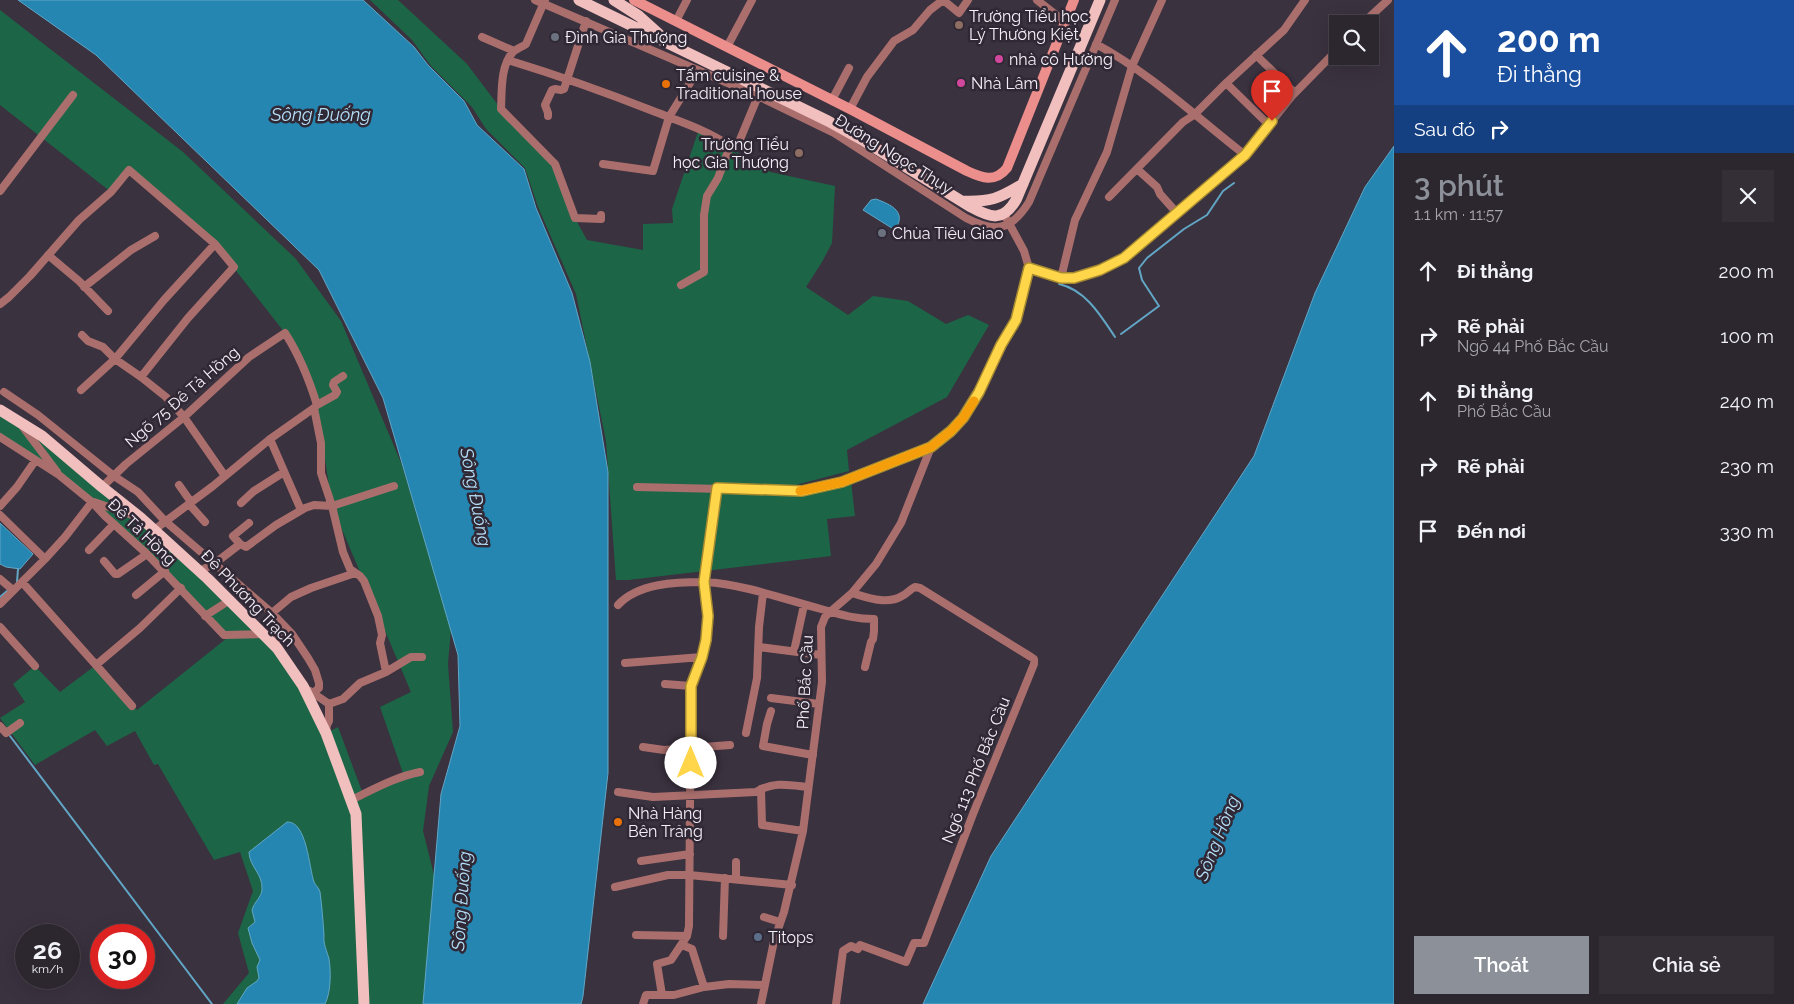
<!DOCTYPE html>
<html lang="vi">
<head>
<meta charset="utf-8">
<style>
	:root { --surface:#2c262f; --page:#342e37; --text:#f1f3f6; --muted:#a6a5aa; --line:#48434b; --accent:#8c9099 }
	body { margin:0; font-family:Raleway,sans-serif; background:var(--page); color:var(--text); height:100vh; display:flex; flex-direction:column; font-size:19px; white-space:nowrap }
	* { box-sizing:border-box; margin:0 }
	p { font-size:16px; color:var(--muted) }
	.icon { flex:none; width:28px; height:28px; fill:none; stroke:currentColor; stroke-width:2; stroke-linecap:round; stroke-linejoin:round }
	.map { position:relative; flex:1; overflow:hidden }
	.details { display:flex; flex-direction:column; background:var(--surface); width:400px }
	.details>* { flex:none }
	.hud { background:#1a4fa0; color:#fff; overflow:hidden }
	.tools { position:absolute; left:1329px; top:15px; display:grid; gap:10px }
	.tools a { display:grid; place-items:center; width:50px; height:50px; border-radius:0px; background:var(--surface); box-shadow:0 5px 20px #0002,0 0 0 1px var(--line); font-size:25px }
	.speed { position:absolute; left:15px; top:924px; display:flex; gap:10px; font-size:25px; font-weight:700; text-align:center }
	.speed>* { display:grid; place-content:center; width:65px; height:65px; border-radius:50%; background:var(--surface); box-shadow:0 5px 20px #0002,0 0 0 1px var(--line); line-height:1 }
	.speed small { font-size:12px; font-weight:400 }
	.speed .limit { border:8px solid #d22; background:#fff; color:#111 }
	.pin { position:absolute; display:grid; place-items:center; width:42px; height:42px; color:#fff; margin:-51px -21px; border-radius:50% 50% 50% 0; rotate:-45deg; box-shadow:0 0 5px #0007 }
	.pin .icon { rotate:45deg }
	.me { position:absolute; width:55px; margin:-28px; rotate:0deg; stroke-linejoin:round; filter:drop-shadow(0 0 4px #0008) }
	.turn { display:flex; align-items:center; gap:18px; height:105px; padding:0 20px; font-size:22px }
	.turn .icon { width:65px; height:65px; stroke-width:2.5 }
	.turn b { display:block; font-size:35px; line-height:42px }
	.then { display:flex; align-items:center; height:48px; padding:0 20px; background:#0003; gap:10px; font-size:19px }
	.round { display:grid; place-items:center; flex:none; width:52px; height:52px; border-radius:0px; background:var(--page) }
	.head { display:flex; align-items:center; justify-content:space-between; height:85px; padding:0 20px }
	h1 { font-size:30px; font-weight:600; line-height:38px; color:var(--accent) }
	.primary-button { display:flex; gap:10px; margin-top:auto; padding:10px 20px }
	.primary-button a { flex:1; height:58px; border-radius:0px; background:var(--accent); color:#fff; font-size:20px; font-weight:600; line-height:58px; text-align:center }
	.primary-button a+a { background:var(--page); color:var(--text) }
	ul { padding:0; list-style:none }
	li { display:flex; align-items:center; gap:15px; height:65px; padding:0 20px }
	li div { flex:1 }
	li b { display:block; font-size:19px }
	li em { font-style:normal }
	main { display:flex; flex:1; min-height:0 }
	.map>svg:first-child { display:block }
</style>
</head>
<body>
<main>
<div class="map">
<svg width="1394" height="1004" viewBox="0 0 1394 1004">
	<rect width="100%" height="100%" fill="#3a323f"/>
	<path fill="#1c6647" d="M370 0H398L467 64 501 109 555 164 575 218 587 240 643 250V224L673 223 672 209 699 129 770 172 835 186 832 243 822 262 806 287 848 315 873 296 908 301 946 324 968 315 989 325 947 397 847 450 849 471 784 488 785 494 851 481 855 516 827 519 831 556 628 580H616L606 441 576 294 538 207 525 168 486 129 472 107 431 66 412 40Z
		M0 10 183 152 296 259 341 321 402 465 451 629 448 664 453 732 429 786 423 831 434 875 423 1004H223L249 973 238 933 253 891 240 852 214 860 158 764 154 765 135 731 107 746 95 730 35 765 0 718 25 702 13 684 35 666 60 692 96 665 137 710 227 638 92 502 0 437V410L42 436 264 634 326 733 338 727 363 794 404 776 380 707 411 692 332 506 317 405 285 333 215 244 129 170 111 192 0 105Z"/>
	<path fill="#2486b1" stroke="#62a6c6" d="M18 0H363L414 47 428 65 464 101 477 125 524 169 536 208 572 293 590 362 608 472V773L583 996 581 1004H423L441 794 460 726 458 655 383 398 319 270 96 55Z
		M1394 146V1004H923L991 856 1254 456 1315 293 1365 187Z
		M876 199C892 205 907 212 895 230L863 210 871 200Z
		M0 523 33 554 20 569 6 567 0 564Z
		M287 822C307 821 309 868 314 882 316 886 319 888 320 892 322 907 323 921 324 935 323 944 327 951 329 959 331 972 331 992 325 1004H237L247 988 257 981 259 978 257 967 260 960 252 943 248 928 255 922 252 910C254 902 262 897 262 889 263 874 249 866 249 852Z"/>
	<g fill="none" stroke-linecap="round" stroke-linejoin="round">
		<path stroke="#62a6c6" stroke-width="2" d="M1059 284C1086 290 1101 316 1115 337
			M1121 334 1159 306 1142 280 1139 268 1147 258 1184 229 1207 215 1223 191 1234 183
			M17 582 18 569
			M0 597 7 591
			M10 736 212 1004"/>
		<path stroke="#aa6f6d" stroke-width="8" d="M535 0 758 96 834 133 966 218C995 233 1011 231 1029 202L1115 0
			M545 0 526 44C522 47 516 49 513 52 500 66 502 92 501 109L555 164 575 218 601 219V215
			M1037 0 1060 18 1066 21
			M676 21 687 0
			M1362 24 1388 0
			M482 37 514 51
			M1096 44C1150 73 1196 117 1245 155
			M727 47 752 0
			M1256 55 1295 93
			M508 60C557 75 605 92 653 111 679 121 707 130 730 146
			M1226 83 1269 125
			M832 100 849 68
			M850 109 867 77 894 41 913 30 930 10 943 0 959 13 968 0
			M548 116V113L545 105 552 90 555 89 561 90 564 89 586 21
			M730 146 736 145 739 142 758 96
			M603 164 653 171 669 117 698 70
			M1137 169 1157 187 1160 194 1176 212
			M0 191 73 95
			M1109 197 1183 122 1194 115 1223 86 1284 30 1305 0
			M48 255 79 281 108 311
			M1029 268 1061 278H1074L1100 270 1124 258 1245 155 1292 96 1338 49
			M1061 278 1075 220 1107 152 1132 66 1162 0
			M681 285 704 272V215L707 196 718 178 730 146
			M84 287 131 250 155 236
			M0 304 9 297 30 276 79 220 111 192 129 170 215 244 234 267 188 318 141 377
			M82 335 88 341 103 347 115 359 141 377 166 397 184 417 225 476
			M81 390 115 359 164 300 215 244
			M4 392 38 415 114 476 138 492 165 521 272 613 292 634 308 658 315 670 319 683V688L313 693
			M317 405 335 395 337 392 333 385 334 382 343 376
			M23 427 57 472
			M0 437 59 475 92 502 105 516 147 554 224 635 264 634
			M270 439 301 510
			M179 485 191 502
			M102 487 126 464 184 417 249 357 285 333C300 356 309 379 317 405L314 408 321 443V473L332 506 343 552 350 569 360 576 364 581 378 616 382 635 380 643 386 672
			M637 487 802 491 842 482 931 447
			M94 502 135 516
			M241 503 254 491 284 472
			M189 504 205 522
			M0 506 17 487 35 461
			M0 515 45 559
			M154 530 213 486 270 439 314 408
			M240 544 233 536 249 523
			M89 550 114 524
			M104 561 115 574H118L147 554
			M199 571 214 564 240 544 246 547 276 525 305 508 314 505 332 506 394 486
			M0 579 13 590
			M22 582 96 665 140 628 181 588
			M136 595 165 571
			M0 604 45 559 65 537 92 502
			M618 605C638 583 676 582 705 582L717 488
			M272 613 291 597 311 588 355 573
			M205 616 230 600
			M0 627 35 666
			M272 643C280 635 287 639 292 634
			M759 647 821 655
			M794 651 804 605
			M625 663 702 657
			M96 665 132 706
			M665 684 691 686
			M310 691 329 704
			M771 698 819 704
			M771 711 767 724 763 746 813 755
			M0 726 6 733 20 723
			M326 731 327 725 329 721V704L343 699 360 683 386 672 411 657H422
			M746 733 757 678 759 627 763 593
			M643 747 664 750 730 745
			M761 789 762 825 803 831
			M618 792 653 797 756 792C773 781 790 785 808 787
			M351 800C374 789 395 777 420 772
			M641 861 690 854
			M736 879V862
			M615 887 668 875H689L792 885
			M764 917 780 922
			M636 935 687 936
			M723 936 725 878
			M682 945 692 949 704 987
			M662 995 657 964 671 960 687 936 689 926 691 686C700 663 707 642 708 617 708 606 706 594 705 582 742 584 784 599 821 609 840 614 853 619 874 619V631L873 639 871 642 865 667
			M643 1004 646 995H674L704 987 729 984 765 985
			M761 1004 774 941 784 912 803 831 822 682 821 627 825 617 830 612 852 593 876 564 901 523 931 447 951 431 970 408 1016 320 1029 268 1024 251 1004 214
			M836 1004 843 951 851 946 858 949 860 945 906 962 914 943H924L973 814 1034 664V659L1031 657 920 588 915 587C910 589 907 594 902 596 887 605 869 598 852 593"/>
		<path stroke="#ec8e8c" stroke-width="10" d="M634 0 850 109 967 171C982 178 995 183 1007 168L1074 0"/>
		<path stroke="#f1bfbd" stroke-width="11" d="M579 0 828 121 864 141 971 207C991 218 1003 222 1016 200L1100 0
			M614 0 639 16 659 34
			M962 201C991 202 998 199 1023 184
			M0 410 42 436 102 487 141 518 208 579 277 648 303 686 326 733 356 814 364 1004"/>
	</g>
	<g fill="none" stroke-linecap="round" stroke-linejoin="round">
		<g stroke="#a68a30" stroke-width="12">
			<path id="route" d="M691 763V686L702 657 706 640 708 616 704 582 717 488 802 491 842 482 931 447 951 431 963 418 979 392 1001 345 1016 320 1029 268 1061 278H1074L1100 270 1124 258 1245 155 1272 121"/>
		</g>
		<use href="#route" stroke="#ffd54a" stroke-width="9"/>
		<path stroke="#f59e0b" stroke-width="9" d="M800 491 842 482 931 447 951 431 963 418 974 401"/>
	</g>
	<g fill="#8d6e63" stroke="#302835" stroke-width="2">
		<circle cx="959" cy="25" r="5"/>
		<circle cx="799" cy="153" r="5"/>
	</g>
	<g fill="#6b7280" stroke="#302835" stroke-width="2">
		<circle cx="555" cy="37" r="5"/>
		<circle cx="882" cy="233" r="5"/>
	</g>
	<g fill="#d1479c" stroke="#302835" stroke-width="2">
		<circle cx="999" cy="59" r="5"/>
		<circle cx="961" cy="83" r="5"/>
	</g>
	<g fill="#e8710a" stroke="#302835" stroke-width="2">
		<circle cx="666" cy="84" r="5"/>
		<circle cx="618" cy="822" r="5"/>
	</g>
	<circle fill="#5c6f8a" stroke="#302835" stroke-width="2" cx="758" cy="937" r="5"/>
	<g text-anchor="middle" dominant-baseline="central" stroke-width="5" stroke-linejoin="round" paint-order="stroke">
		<g font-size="16" fill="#f4eff8" stroke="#302835" text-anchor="start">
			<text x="969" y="16">Trường Tiểu học<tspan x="969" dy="18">Lý Thường Kiệt</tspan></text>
			<text x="565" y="37">Đình Gia Thượng</text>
			<text x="1009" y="59">nhà cô Hường</text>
			<text x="676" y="75">Tấm cuisine &amp;<tspan x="676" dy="18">Traditional house</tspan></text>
			<text x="971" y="83">Nhà Lâm</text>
			<text x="789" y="144" text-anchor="end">Trường Tiểu<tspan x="789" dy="18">học Gia Thượng</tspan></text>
			<text x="892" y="233">Chùa Tiêu Giao</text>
			<text x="628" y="813">Nhà Hàng<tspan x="628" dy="18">Bên Trăng</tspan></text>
			<text x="768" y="937">Titops</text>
		</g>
		<g font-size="16" fill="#f4eff8" stroke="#302835">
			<text transform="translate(894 154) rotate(32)">Đường Ngọc Thụy</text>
			<text transform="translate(182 397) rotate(-41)">Ngõ 75 Đê Tả Hồng</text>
			<text transform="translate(142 532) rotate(44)">Đê Tả Hồng</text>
			<text transform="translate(248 598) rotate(46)">Đê Phương Trạch</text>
			<text transform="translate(805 682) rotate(-87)">Phố Bắc Cầu</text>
			<text transform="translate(976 770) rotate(-68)">Ngõ 113 Phố Bắc Cầu</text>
		</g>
		<g font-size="18" font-style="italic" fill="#b5dff7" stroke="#302835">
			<text x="321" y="114">Sông Đuống</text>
			<text transform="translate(476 497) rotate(79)">Sông Đuống</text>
			<text transform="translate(1217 838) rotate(-68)">Sông Hồng</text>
			<text transform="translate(461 901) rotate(-86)">Sông Đuống</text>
		</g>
	</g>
</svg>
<div class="tools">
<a><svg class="icon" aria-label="search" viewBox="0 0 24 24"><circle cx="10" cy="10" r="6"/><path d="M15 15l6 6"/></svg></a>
</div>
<div class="speed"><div>26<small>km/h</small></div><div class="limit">30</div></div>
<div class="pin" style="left:1272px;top:121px;background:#d93025"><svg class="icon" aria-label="arrive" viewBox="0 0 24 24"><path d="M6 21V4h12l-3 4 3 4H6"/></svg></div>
<svg class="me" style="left:691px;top:763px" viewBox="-20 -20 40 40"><circle r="19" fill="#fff"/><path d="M0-13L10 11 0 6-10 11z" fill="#ffd54a"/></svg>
</div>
<section class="details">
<div class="hud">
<div class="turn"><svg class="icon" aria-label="ahead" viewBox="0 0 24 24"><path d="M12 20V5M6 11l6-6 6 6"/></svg><div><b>200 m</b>Đi thẳng</div></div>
<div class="then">Sau đó<svg class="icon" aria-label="right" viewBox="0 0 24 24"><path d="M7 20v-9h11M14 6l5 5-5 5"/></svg></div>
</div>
<div class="head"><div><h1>3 phút</h1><p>1.1 km · 11:57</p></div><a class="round"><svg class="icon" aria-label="close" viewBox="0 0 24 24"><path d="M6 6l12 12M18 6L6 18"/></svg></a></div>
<ul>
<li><svg class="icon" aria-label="ahead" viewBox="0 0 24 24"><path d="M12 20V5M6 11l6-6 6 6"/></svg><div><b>Đi thẳng</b></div><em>200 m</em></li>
<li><svg class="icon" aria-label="right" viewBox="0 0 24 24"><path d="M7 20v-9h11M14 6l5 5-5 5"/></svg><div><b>Rẽ phải</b><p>Ngõ 44 Phố Bắc Cầu</p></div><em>100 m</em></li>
<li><svg class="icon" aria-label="ahead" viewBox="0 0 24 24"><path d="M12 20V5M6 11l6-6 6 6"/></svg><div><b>Đi thẳng</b><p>Phố Bắc Cầu</p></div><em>240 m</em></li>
<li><svg class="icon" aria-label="right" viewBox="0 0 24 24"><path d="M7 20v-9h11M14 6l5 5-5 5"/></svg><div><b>Rẽ phải</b></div><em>230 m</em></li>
<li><svg class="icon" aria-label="arrive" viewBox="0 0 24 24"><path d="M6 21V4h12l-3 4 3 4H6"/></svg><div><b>Đến nơi</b></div><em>330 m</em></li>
</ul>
<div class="primary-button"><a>Thoát</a><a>Chia sẻ</a></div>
</section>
</main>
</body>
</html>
